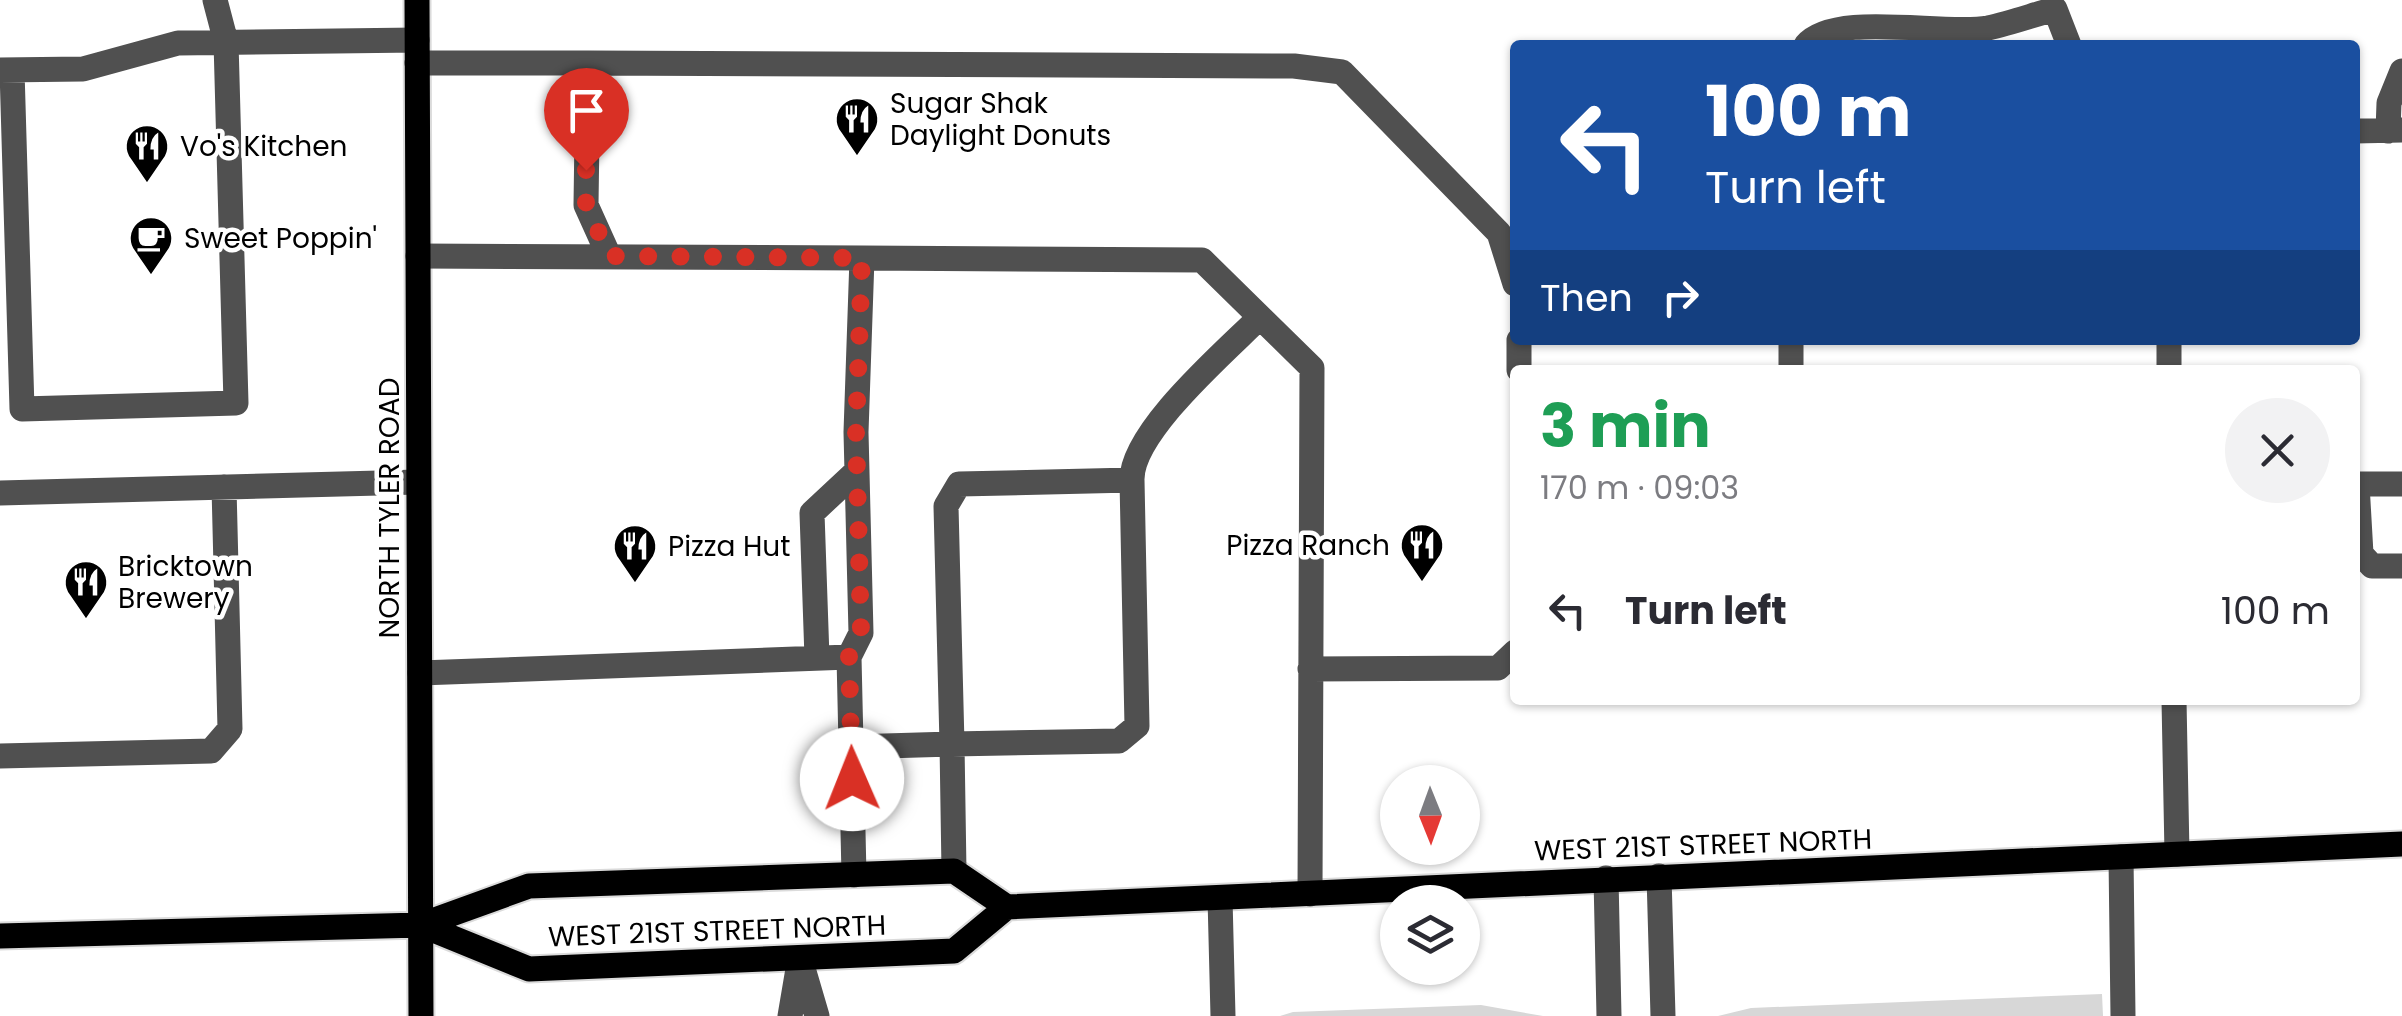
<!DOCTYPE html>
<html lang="en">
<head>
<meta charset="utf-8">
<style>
	:root { --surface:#fff; --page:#f2f2f3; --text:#2b2b33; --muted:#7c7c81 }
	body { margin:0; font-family:Poppins,sans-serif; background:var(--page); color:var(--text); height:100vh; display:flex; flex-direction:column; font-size:38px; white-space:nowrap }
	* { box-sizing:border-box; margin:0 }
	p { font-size:32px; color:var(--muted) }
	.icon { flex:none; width:55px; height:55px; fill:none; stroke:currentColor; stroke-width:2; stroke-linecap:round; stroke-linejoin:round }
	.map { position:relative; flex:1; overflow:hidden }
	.drawer { position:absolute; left:1510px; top:365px; width:850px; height:340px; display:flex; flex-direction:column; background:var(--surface); border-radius:10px; box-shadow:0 2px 8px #0004 }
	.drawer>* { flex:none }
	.banner { position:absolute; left:1510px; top:40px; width:850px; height:305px; border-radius:10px; box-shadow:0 2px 8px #0004; background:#1a4fa0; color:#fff; overflow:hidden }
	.needle { width:65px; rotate:179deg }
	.controls { position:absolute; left:1380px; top:765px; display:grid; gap:20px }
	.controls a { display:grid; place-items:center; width:100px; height:100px; border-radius:50%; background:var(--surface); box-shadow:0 2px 8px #0004; font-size:50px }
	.pin { position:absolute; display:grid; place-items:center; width:85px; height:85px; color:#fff; margin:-102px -42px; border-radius:50% 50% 50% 0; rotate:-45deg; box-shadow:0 0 10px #0007 }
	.pin .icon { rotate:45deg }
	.me { position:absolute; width:110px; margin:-55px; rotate:359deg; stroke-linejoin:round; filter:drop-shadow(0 0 8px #0008) }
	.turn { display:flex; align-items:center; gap:35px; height:210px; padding:0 30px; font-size:45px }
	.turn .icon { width:130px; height:130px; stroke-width:2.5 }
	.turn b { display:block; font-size:70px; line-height:85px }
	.then { display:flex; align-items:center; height:95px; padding:0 30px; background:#0003; gap:20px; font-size:38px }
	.round { display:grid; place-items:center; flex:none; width:105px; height:105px; border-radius:52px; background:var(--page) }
	.head { display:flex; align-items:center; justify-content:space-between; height:170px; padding:0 30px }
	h1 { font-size:60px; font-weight:700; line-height:75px; color:#1e9e55 }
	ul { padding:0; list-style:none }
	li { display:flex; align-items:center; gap:30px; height:150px; padding:0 30px }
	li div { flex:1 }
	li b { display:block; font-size:38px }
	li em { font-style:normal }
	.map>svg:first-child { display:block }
</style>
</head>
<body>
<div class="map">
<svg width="2402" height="1016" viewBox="0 0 2402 1016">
	<rect width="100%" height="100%" fill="#fff"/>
	<path fill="#d7d7d7" d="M2102 994 2103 1016H1718L1751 1008Z
		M1481 1005 1543 1016H1280L1293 1012Z"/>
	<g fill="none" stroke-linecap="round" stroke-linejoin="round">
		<g stroke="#dbdbdb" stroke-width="29">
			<path id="major" d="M417 0 421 1016
				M421 925 529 969 954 951 1007 907
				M0 936 421 925 529 886 954 871 1007 907 2402 844"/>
		</g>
		<path stroke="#505050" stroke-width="25" d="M1806 45C1835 11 1943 36 1988 28 2011 23 2033 15 2055 9L2069 45
			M417 63H588L586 205 609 256
			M588 63 1294 66 1342 72 1499 233 1515 284
			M0 70 83 69 178 43 417 40
			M12 70 22 409 236 403 226 42 215 0
			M2355 131 2402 130
			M2388 131 2389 103 2402 71
			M418 256 862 258 856 432 861 633 849 657
			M862 258 1202 260 1312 368 1310 894
			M1519 340V370
			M1791 340V370
			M2169 340V370
			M1132 480 1137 726 1119 741 952 744 946 506 959 484Z
			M1132 480C1131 432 1226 351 1260 317
			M2355 484H2402
			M2357 484 2361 554 2372 566H2402
			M0 493 418 482
			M817 658 812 513 857 471
			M1310 669 1498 668 1515 652
			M420 673 849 657 854 875
			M2174 700 2177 854
			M851 747 952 744 954 871
			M0 756 211 751 230 729 224 487
			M2121 857 2123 1016
			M1659 876 1663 1016
			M1606 878 1609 1016
			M1220 898 1223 1016
			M800 958 817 1016
			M790 1016 799 963"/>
		<use href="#major" stroke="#000" stroke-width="25"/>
	</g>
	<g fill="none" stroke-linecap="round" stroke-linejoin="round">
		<path stroke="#d93025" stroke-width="18" stroke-dasharray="0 32.4" d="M586 170V206L610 256 862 258 856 432 861 632 849 656 852 779"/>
	</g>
	<defs>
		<g id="restaurant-pin" transform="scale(2.25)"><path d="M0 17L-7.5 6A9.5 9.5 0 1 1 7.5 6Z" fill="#000" stroke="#fff"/><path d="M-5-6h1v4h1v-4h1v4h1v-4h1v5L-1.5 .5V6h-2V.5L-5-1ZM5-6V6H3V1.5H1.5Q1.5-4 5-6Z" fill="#fff"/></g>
		<g id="cafe-pin" transform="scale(2.25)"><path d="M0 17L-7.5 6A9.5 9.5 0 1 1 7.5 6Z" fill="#000" stroke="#fff"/><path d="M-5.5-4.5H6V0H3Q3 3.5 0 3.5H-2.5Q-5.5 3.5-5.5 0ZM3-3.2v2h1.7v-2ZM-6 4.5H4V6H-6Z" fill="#fff"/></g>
	</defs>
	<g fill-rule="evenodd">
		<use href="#restaurant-pin" x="857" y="119"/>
		<use href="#restaurant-pin" x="147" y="146"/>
		<use href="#cafe-pin" x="151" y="238"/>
		<use href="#restaurant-pin" x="1422" y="545"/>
		<use href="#restaurant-pin" x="635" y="546"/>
		<use href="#restaurant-pin" x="86" y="582"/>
	</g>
	<g text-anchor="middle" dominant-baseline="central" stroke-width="9" stroke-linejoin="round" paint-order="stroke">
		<g font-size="28" fill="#000" stroke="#fff" text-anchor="start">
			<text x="890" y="103">Sugar Shak<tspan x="890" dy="32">Daylight Donuts</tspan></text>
			<text x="180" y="146">Vo's Kitchen</text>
			<text x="184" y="238">Sweet Poppin'</text>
			<text x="1390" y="545" text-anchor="end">Pizza Ranch</text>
			<text x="668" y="546">Pizza Hut</text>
			<text x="118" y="566">Bricktown<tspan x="118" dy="32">Brewery</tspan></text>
		</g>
		<g font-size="28" fill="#000" stroke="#fff">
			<text transform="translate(389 508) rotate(-90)">NORTH TYLER ROAD</text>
			<text transform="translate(1703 845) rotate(-2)">WEST 21ST STREET NORTH</text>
			<text transform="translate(717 931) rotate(-2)">WEST 21ST STREET NORTH</text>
		</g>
	</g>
</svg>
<div class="controls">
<a><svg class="needle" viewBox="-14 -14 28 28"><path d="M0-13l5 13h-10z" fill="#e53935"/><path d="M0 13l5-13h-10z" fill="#7c7c81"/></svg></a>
<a><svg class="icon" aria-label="layers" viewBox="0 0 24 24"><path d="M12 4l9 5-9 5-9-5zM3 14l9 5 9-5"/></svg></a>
</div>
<div class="pin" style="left:586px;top:170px;background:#d93025"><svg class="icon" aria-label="arrive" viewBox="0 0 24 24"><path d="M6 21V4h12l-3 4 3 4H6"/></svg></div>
<svg class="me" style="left:852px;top:779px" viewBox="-20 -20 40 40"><circle r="19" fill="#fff"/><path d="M0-13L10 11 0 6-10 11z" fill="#d93025"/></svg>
<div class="banner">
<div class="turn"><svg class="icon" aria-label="left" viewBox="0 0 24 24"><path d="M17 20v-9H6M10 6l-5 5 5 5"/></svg><div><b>100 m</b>Turn left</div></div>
<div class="then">Then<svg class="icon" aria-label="right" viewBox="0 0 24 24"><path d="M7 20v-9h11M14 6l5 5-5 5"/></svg></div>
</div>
<section class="drawer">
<div class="head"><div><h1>3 min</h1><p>170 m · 09:03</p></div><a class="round"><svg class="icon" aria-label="close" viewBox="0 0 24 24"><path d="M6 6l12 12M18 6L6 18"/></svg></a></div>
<ul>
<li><svg class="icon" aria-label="left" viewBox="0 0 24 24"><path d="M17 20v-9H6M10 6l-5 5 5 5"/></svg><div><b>Turn left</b></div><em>100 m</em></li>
</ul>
</section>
</div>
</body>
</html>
